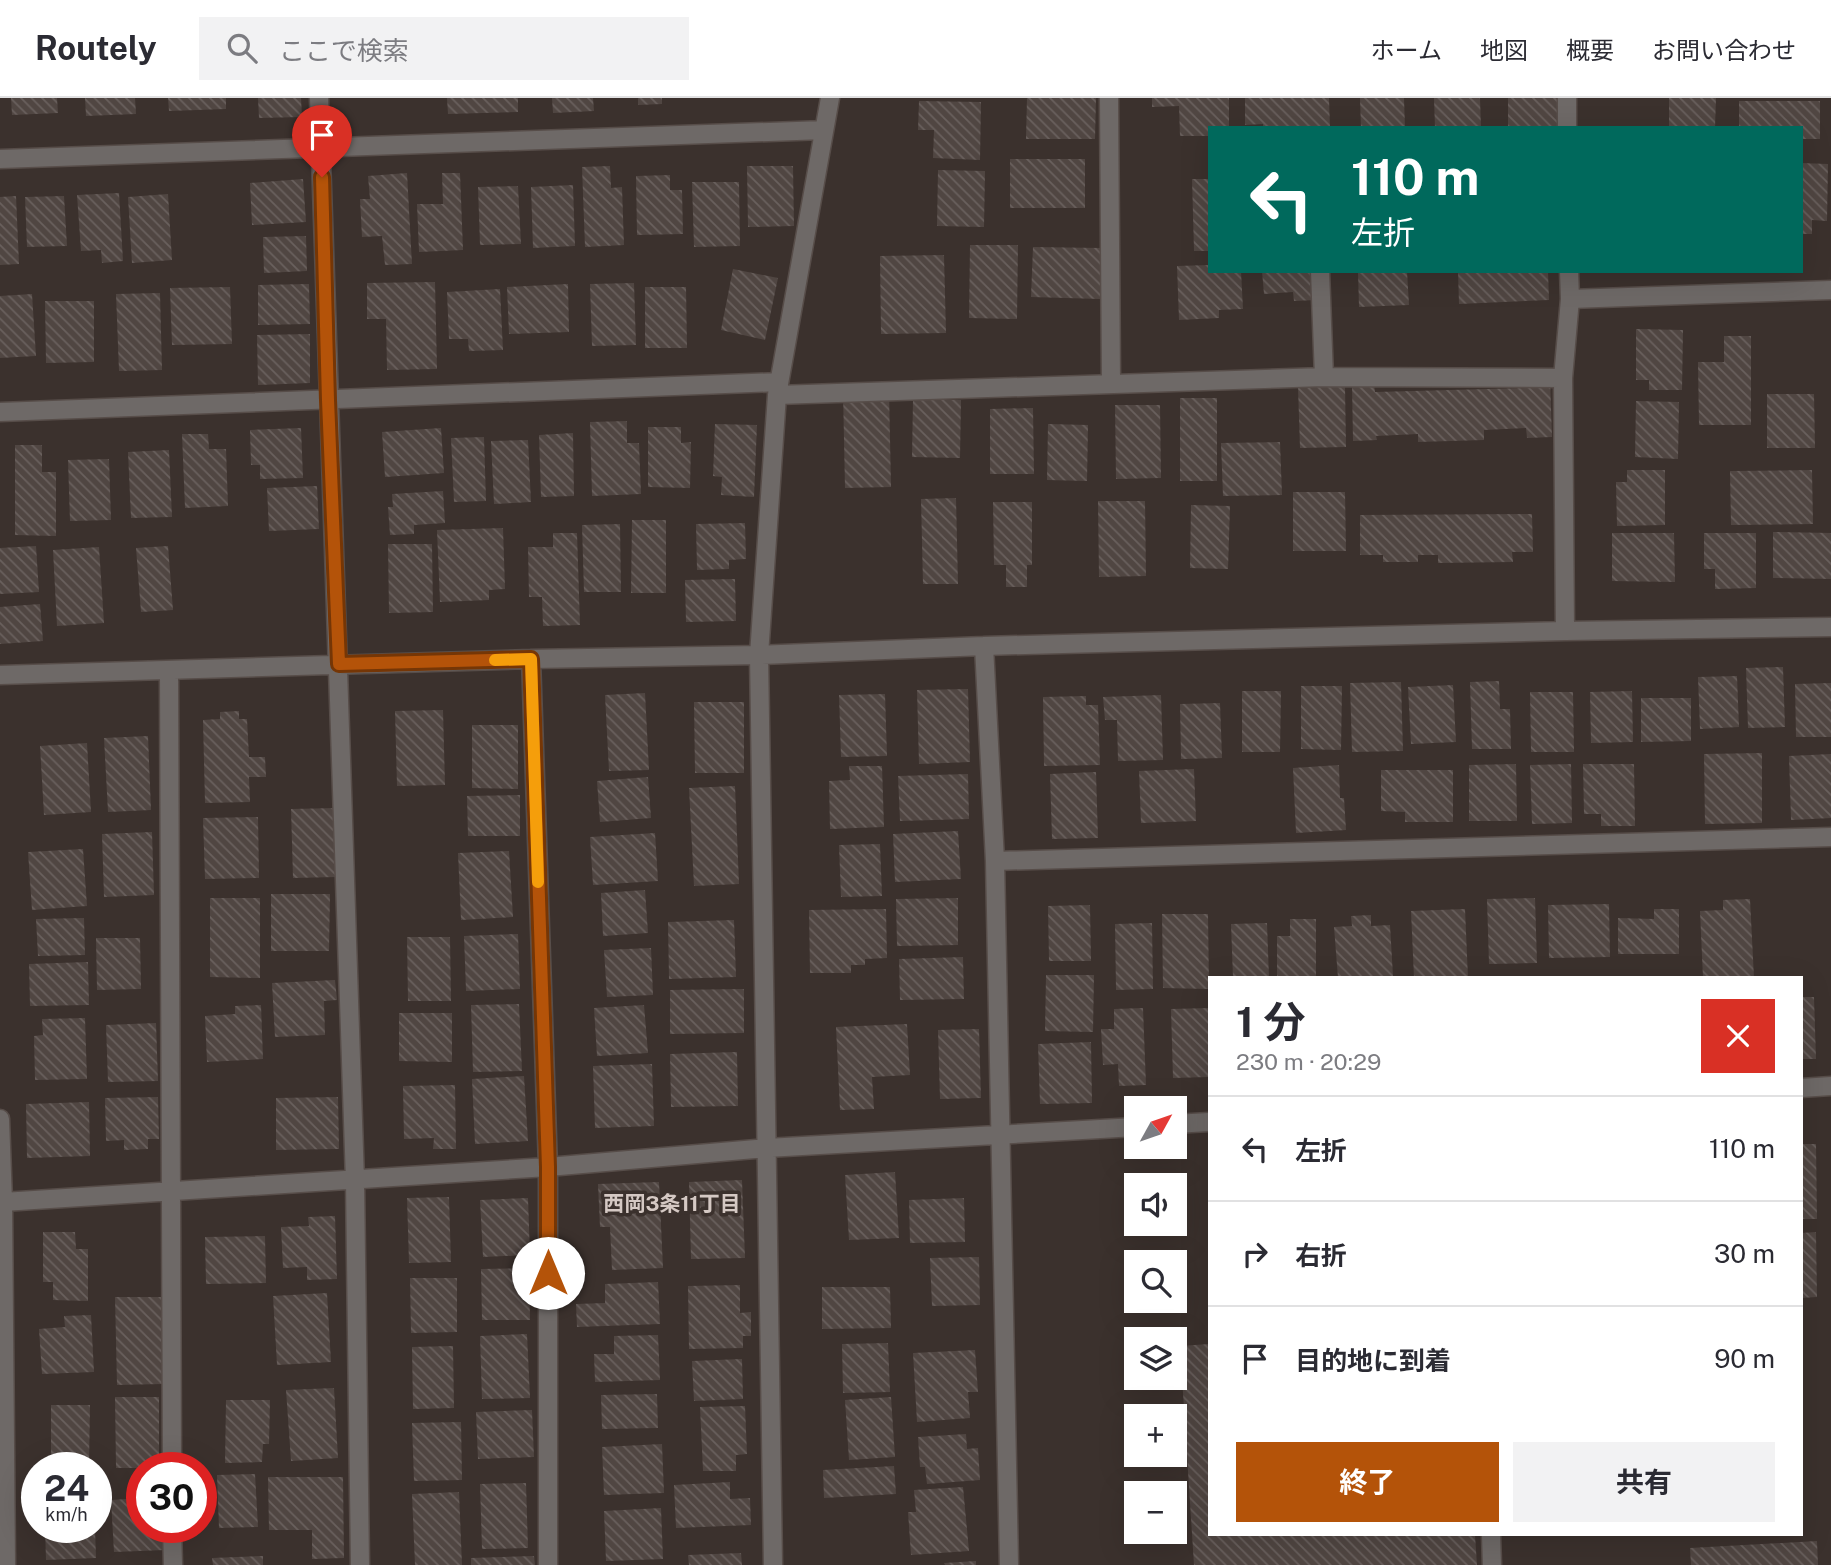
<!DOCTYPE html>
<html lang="ja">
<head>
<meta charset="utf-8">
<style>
	:root { --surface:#fff; --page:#f2f2f3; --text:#2b2b33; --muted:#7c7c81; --line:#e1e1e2; --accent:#b45309 }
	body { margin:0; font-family:"Public Sans","Noto Sans JP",sans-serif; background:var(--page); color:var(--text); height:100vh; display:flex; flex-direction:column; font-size:26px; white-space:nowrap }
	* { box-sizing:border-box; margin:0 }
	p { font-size:23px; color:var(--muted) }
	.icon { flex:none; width:38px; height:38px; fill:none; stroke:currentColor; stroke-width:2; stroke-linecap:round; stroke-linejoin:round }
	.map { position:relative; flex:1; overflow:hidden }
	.side { position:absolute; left:1208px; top:878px; width:595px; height:560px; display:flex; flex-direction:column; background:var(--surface); border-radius:0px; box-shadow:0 7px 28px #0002 }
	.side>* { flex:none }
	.guide { position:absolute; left:1208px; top:28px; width:595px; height:147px; border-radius:0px; box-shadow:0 7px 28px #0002; background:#00695c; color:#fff; overflow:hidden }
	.needle { width:46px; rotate:50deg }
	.tools { position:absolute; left:1124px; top:998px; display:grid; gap:14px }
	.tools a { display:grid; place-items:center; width:63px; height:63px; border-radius:0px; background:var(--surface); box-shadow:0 7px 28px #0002; font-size:35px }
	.speed { position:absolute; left:21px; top:1354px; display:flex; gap:14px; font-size:35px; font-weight:700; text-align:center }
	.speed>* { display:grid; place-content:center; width:91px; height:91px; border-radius:50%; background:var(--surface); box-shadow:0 7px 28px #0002; line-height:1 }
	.speed small { font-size:18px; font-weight:400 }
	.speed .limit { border:10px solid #d22; background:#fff; color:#111 }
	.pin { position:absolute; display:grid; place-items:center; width:60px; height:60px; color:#fff; margin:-72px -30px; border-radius:50% 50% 50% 0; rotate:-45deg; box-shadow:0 0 7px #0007 }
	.pin .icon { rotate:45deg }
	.me { position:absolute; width:77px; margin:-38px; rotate:0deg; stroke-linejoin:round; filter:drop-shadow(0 0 5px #0008) }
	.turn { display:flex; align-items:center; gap:24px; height:147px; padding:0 28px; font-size:32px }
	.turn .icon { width:91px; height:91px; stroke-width:2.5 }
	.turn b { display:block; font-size:49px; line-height:60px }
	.round { display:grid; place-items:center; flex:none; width:74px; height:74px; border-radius:0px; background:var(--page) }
	.headline { display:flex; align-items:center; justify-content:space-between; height:119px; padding:0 28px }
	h1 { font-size:42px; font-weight:700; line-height:52px }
	.primary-button { display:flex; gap:14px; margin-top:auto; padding:14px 28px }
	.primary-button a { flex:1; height:80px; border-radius:0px; background:var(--accent); color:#fff; font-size:28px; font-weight:700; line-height:80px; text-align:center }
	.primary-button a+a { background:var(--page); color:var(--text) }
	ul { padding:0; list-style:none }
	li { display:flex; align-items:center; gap:21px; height:105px; padding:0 28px; border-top:2px solid var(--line) }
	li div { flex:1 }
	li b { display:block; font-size:26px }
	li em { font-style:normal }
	header { display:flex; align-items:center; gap:42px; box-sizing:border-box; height:98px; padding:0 35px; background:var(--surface); border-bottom:2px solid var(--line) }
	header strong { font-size:33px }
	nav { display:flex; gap:38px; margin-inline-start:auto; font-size:24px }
	.search { width:490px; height:63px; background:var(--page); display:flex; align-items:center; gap:18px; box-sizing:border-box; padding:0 24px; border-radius:0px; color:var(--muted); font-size:26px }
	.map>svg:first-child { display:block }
</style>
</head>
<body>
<header>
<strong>Routely</strong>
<div class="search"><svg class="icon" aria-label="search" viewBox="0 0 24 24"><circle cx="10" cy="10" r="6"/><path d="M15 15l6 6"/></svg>ここで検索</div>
<nav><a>ホーム</a><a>地図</a><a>概要</a><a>お問い合わせ</a></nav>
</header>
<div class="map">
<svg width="1831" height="1467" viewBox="0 0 1831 1467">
	<defs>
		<pattern id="building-back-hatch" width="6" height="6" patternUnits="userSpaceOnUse" patternTransform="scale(1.75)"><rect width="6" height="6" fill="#504642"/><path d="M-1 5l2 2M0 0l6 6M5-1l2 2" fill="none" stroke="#69605d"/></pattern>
	</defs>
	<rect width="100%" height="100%" fill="#3b312d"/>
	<path fill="url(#building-back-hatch)" d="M11 0H57L58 15 12 17Z
		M85 0H135L136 16 86 18Z
		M168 0H226V11L169 13Z
		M258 0H301L302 19 259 20Z
		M447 0H518V14L448 16Z
		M552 0H593L594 13 553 15Z
		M638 0H662V6L638 7Z
		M1027 0H1096L1095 41H1026Z
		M1152 0H1229V30H1209V38H1180L1179 8 1152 9Z
		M1245 0H1329L1330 30H1263V26L1245 27Z
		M1360 0H1404L1405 30H1361Z
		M1434 0H1480L1481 30H1435Z
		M1508 0H1561L1562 30H1508Z
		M1669 0H1716L1715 30 1669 29Z
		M919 3 981 4 980 62 933 60 934 32H918Z
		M1739 3H1820V41H1801V30H1739Z
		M1010 61H1085V110H1010Z
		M1801 65 1828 66 1827 123 1812 122V136H1801Z
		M610 68 611 90 622 89 624 147 585 149 582 69Z
		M747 68H793L794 128 748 129Z
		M938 72 985 73 984 129 937 128Z
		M407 75 412 166 385 167 382 138 362 139 360 101H370L368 78Z
		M442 75H460L463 152 419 154 417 106H443Z
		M670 77V92H682L683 136 637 137 636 78Z
		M303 81 306 124 252 127 250 85Z
		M1192 81H1209V153H1194Z
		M692 84H739L740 148 694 149Z
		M573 87 575 148 533 150 531 89Z
		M518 88 521 146 480 147 478 89Z
		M119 95 123 163 102 165 101 152 81 153 77 97Z
		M168 96 172 162 132 165 128 99Z
		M16 98 19 166 0 167V99Z
		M64 98 67 148 27 149 25 99Z
		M306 138 307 173 264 175 263 139Z
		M970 147H1018L1017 221 969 220Z
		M1033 149 1101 150 1100 201 1031 199Z
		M944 157 946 235 881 236 880 158Z
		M1209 167V173H1241L1243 211 1219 212V220L1179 222 1177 168Z
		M733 171 778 180 765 242 721 232Z
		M1262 173H1314L1316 202 1294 203 1293 194 1264 196Z
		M1407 173 1409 207 1359 209 1358 174Z
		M1458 173H1548L1549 202 1459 206Z
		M435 184 437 271 387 272 386 221H367V185Z
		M634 185 636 247 592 248 590 186Z
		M309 186 310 226 258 227V187Z
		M568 186 569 234 509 236 507 189Z
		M230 189 232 246 172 247 170 190Z
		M645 189H686L687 250H645Z
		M500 191 503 252 469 253 468 241H449L447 194Z
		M160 195 162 272 119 273 116 196Z
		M32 196 36 258 0 260V198Z
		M45 203H94V264L46 265Z
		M1636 231 1683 232 1682 292H1649V282H1636Z
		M310 236V285L258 287 257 237Z
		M1724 238H1751V327H1699L1698 264H1724Z
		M1550 280 1552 339 1527 340 1526 330 1484 332V342L1418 344V336L1376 338 1377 342 1353 343 1352 287 1374 286 1375 294 1527 290 1526 281Z
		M1345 288 1346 349 1300 350 1298 289Z
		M889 292 891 389 845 390 843 293Z
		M1767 296H1814L1815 350H1767Z
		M1180 300H1217V383H1180Z
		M913 302H961L960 360 912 359Z
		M1636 303 1679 304 1678 361 1635 359Z
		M1115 307H1160L1161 380 1116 381Z
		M1033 310 1034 376H990V311Z
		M627 323V345H639L641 396 592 398 590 324Z
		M715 326 757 327 754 399 721 397 722 379 713 378Z
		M1048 326 1088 327 1087 383 1047 382Z
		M648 329H681V345L691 344 690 390 648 389Z
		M301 330 303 380 260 381V367H251L250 332Z
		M441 330 444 375 385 379 382 334Z
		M573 335 574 398 541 399 539 337Z
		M182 336H208L209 351H226L228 408 185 410Z
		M484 339 486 403 454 404 451 340Z
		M528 342 531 404 494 406 491 343Z
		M1280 344 1282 397 1223 398 1221 345Z
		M15 347H42V374H56V438L15 437Z
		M169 352 172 419 131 420 128 354Z
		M109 361 111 422 70 423 68 362Z
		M1627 372H1665V427L1617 428 1616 384H1627Z
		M1812 372 1813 426 1731 427 1730 373Z
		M317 388 319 431 269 433 267 390Z
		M443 393 445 425 414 427V436L390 437 388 409H393L392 396Z
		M1293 394H1345L1346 453H1293Z
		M956 400 958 486H923L921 401Z
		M1098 403H1145L1146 478 1099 479Z
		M993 404H1032V467H1027V489H1006V467H994Z
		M1191 407 1230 408 1228 471 1190 470Z
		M1532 416 1533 454H1512L1513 464 1438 465V457H1418V464H1383V457H1360V417Z
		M632 422H666V495H631Z
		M745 425 746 461 729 462V471L697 472 696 426Z
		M620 426 621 494H584L582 427Z
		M503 430 505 491 489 492V502L440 504 437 432Z
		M1773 434 1831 435V481L1773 480Z
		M553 435H577L580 527 543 528 542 499H529L528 449H553Z
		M1612 435H1674L1675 484 1612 483Z
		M1704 435H1756V490L1715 491V471H1704Z
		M388 446H432L433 514 389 515Z
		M36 448 39 494 0 496V450Z
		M168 448 173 512 141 514 136 450Z
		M99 449 104 525 57 528 53 452Z
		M735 481 736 523 686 524 685 482Z
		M40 506 43 543 0 546V509Z
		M1783 569 1785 629 1748 630 1746 570Z
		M1737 578 1739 629 1700 631 1698 579Z
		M1499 583 1500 611H1510L1511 651H1472L1470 584Z
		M1401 584 1403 653 1352 654 1350 585Z
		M1831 585V639H1796L1795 586Z
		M1453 587 1456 644 1411 646 1408 589Z
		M1301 588H1342L1341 652 1301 651Z
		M968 591 970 664 919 666 917 592Z
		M1242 593H1281L1280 654H1242Z
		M1632 593 1633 644 1591 645 1590 594Z
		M1530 594H1573L1574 654H1531Z
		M645 595 649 672 609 673 605 597Z
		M885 596 887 658 841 659 839 597Z
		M1161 597 1163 662 1118 663 1117 622H1105L1103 599Z
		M1086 598V607H1098L1100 667 1044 668 1043 599Z
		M1641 600H1691V643L1641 644Z
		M694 604H744V675H695Z
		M1220 605 1222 660 1181 661 1180 606Z
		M443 612 445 687 397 688 395 613Z
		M239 613V621H247L249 659H265L266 679H249L250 704 205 705 203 622 220 621V614Z
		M472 627H518V691L472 690Z
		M148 638 151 712 108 714 104 640Z
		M87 645 91 714 44 717 40 648Z
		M1762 655V725L1705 726 1704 656Z
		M1831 656V720L1791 722 1789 658Z
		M1516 666 1517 723H1469V667Z
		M1571 666 1572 725 1532 726 1530 667Z
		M1583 666H1634L1635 728H1601V716H1584Z
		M1339 667 1340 700H1344L1346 732 1296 735 1293 670Z
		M849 668H882L884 729 830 731 829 683 850 682Z
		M1194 671 1196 723 1141 725 1139 673Z
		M1381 672H1453V724H1405V714L1381 713Z
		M1096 674 1098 740 1052 741 1050 676Z
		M968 676 969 721 900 723 898 678Z
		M648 679 651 720 600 724 597 683Z
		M735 688 739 786 694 788 689 690Z
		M520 697V738H468L467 698Z
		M336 710 337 779 293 780 291 711Z
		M258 719 259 780 205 781 203 720Z
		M958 733 961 781 895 784 893 736Z
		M152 734 154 797 104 799 102 736Z
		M655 735 658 783 593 787 590 739Z
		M880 746 882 798 841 799 839 747Z
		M83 751 87 808 32 812 28 754Z
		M509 753 513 819 461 822 458 755Z
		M645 792 648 835 603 838 601 795Z
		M271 796H330L329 853H271Z
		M210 800H260V880L210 879Z
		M958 800V847L897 848 896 801Z
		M1535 800 1537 865 1489 866 1487 801Z
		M1750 801 1754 880H1703L1700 813 1723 812V802Z
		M1609 806 1610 859 1549 860 1548 807Z
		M1090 807 1091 863H1049L1048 808Z
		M886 811 887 860 865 861V867H851V875H810L809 812Z
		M1465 811 1468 880H1414L1411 813Z
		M1654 811H1679V856H1618V820L1654 821Z
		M1162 816H1208L1209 891 1163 890Z
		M1371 817V828L1390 827 1393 878 1338 880 1334 829 1352 828 1351 818Z
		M84 820 85 857 38 858 36 821Z
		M1290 821H1316V880H1277V838H1290Z
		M734 822 736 879 669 881 668 824Z
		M1152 825 1153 891 1116 892 1115 826Z
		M1267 825 1269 880H1233L1231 826Z
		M518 836 520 891 466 893 464 838Z
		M407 839H450L451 903H408Z
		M96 840H140L141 891 97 892Z
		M651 850 653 897 607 899 604 852Z
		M963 859 964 901 900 902 899 861Z
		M88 864 89 907 30 908 29 866Z
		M1046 877H1094L1093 934 1045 933Z
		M335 882 337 902 324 903 325 937 275 939 272 885Z
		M744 891V935L670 936V892Z
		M1801 899H1814L1816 961H1801Z
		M519 906 522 973 473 974 471 907Z
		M261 907 263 961 207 964 205 918 235 916V908Z
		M644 907 648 955 597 958 594 910Z
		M1143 910 1146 987 1119 988 1118 966 1103 967 1101 931H1114V911Z
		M1209 910V979L1173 980 1171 911Z
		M399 915H452V964L399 963Z
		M85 920 87 981 35 982 34 938 43 937 42 921Z
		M156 925 158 983 108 984 106 927Z
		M907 926 910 977 872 979 874 1011 840 1012 836 929Z
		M979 931 981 1000 940 1001 938 932Z
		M1091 944 1092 1005 1040 1006 1038 946Z
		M737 954 738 1008 671 1009 670 956Z
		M652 966 654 1028 595 1030 593 968Z
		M524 978 528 1043 475 1046 472 981Z
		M455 987 456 1051H433L434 1040 404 1041 403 988Z
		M158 999 159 1041H148V1051L124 1052V1042L106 1043 105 1000Z
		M338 999 339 1051 276 1052V1000Z
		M89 1004 90 1058 27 1060 26 1006Z
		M1801 1046H1816L1817 1121H1801Z
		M895 1074 899 1140 849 1142 845 1077Z
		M742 1082 745 1160 691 1161 689 1084Z
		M659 1084 663 1170 612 1172 610 1129H600L598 1086Z
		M449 1099 451 1164 409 1165 407 1100Z
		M528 1100 530 1157 483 1159 480 1102Z
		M964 1100 965 1144 910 1145 909 1102Z
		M335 1118 337 1181 307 1182V1169L283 1170 281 1129 309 1128 308 1119Z
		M43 1134H75L76 1151H88V1203L53 1202V1184H43Z
		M1816 1134 1817 1199 1801 1200V1135Z
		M265 1138 266 1185 206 1186 205 1139Z
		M979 1159 980 1207 932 1208 930 1160Z
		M529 1170 530 1222H482L481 1171Z
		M410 1180H457V1234L411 1235Z
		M658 1184 660 1226 577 1229 576 1206 605 1205V1186Z
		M740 1187V1215L751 1214V1238H743V1250L689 1251 688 1188Z
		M822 1189H890L891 1230 822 1231Z
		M327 1195 331 1264 277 1267 273 1198Z
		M115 1199H161L163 1286 117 1287Z
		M91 1217 94 1274 42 1276 39 1231 65 1229 64 1218Z
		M527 1236 530 1300 482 1301 480 1238Z
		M658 1237 660 1282 595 1284 594 1256H614V1238Z
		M888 1245 890 1294 843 1295 842 1246Z
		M1209 1246V1437H1475L1477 1467H1194L1180 1248Z
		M453 1248 454 1310 413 1311 412 1249Z
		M975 1252 978 1294H968L970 1320 917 1324 913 1255Z
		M742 1261 743 1301 694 1303 692 1263Z
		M334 1290 338 1360 291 1363 286 1292Z
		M657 1296 658 1330 602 1331 601 1297Z
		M115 1299H159V1370H116Z
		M891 1299 895 1359 849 1362 845 1302Z
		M226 1302H270L269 1346H263L262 1364 225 1365Z
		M51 1307H90L89 1370H51Z
		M745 1308 747 1356 736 1357V1373H703L700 1309Z
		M532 1312 534 1359 478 1361 476 1314Z
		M461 1324 462 1382 414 1383 412 1325Z
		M966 1336 967 1351 978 1350 980 1382 927 1386 925 1369H920L918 1339Z
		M662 1346 664 1395 604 1397 602 1349Z
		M894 1368 896 1396 824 1400 823 1372Z
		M255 1376 258 1429 219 1430 217 1377Z
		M268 1379H343L344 1460 312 1461V1432H269Z
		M730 1384V1401L750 1400 751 1427 676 1430 674 1387Z
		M526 1385 528 1450 482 1451 480 1386Z
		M963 1389 969 1453 911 1457 908 1414H916L914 1392Z
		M459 1394 462 1467H415L412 1396Z
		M142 1400V1430H165L166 1452 114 1454 111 1402Z
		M661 1410 663 1461 606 1463 604 1413Z
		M45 1430H95L96 1460 46 1462Z
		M1817 1443 1818 1467H1691L1690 1450Z
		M741 1455 742 1467H689L688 1457Z
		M263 1458V1467H213L212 1460Z
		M534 1458 535 1467H471V1460Z
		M976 1463V1467H945L944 1465Z"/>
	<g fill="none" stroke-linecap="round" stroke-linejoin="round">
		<g stroke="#574d49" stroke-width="21">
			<path id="minor" d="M319 0 355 1083 360 1467
				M1109 0 1111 286
				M1567 30V0
				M0 61 824 32
				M1320 173 1324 279
				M1570 201 1831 192
				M1563 280 1570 201 1569 173
				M777 297 1324 279 1563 280 1565 533
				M0 314 779 284
				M984 548 995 763 1009 1467
				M531 561 548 1069V1467
				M169 573 172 1370
				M0 577 531 561 759 557 984 548 1565 533 1831 529
				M995 763 1831 739
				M1801 990 1831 988
				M0 1021 3 1104 6 1467
				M1174 1026 1209 1024
				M3 1104 548 1069 767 1050 1136 1029
				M172 1430 173 1467
				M1491 1437 1492 1467
				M773 1467 759 557 777 297 830 0"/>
		</g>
		<use href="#minor" stroke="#6e6967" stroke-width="18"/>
	</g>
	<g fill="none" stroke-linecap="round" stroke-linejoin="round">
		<g stroke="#753606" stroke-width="18">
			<path id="route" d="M322 79 328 302 339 566 531 561 548 1069V1175"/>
		</g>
		<use href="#route" stroke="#b45309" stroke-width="12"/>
		<path stroke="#f59e0b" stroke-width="12" d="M495 562 531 561 538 784"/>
	</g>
	<g text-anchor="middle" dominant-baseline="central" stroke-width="7" stroke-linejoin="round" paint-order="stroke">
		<g font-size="21" font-weight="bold" fill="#d5c9c4" stroke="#3b312d">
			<text x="672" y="1105">西岡3条11丁目</text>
		</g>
	</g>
</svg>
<div class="tools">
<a><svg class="needle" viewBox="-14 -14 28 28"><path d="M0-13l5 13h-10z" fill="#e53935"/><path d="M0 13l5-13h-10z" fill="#7c7c81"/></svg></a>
<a><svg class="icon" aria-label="sound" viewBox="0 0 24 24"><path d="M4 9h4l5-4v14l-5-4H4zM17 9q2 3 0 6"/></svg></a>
<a><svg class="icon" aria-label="search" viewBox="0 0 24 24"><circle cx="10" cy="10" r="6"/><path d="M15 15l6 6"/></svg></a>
<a><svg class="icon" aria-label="layers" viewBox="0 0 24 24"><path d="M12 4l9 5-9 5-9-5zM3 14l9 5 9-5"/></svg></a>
<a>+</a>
<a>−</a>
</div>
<div class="speed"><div>24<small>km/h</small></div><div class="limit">30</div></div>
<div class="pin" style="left:322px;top:79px;background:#d93025"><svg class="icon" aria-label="arrive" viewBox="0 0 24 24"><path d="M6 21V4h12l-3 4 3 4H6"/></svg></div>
<svg class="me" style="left:548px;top:1175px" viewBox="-20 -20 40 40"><circle r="19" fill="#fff"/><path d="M0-13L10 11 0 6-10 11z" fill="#b45309"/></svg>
<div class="guide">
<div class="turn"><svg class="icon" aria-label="left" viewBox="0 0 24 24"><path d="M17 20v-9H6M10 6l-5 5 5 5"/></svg><div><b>110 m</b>左折</div></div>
</div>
<section class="side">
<div class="headline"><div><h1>1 分</h1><p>230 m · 20:29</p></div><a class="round" style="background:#d93025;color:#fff"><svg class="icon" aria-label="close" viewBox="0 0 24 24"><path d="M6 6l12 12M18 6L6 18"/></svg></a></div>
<ul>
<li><svg class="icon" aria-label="left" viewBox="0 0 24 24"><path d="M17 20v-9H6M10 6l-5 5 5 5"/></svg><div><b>左折</b></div><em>110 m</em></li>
<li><svg class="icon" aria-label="right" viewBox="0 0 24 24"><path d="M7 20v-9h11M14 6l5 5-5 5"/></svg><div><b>右折</b></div><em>30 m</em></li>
<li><svg class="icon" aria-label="arrive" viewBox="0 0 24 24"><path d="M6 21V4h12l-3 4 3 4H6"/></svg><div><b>目的地に到着</b></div><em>90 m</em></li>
</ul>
<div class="primary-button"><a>終了</a><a>共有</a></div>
</section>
</div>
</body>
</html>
